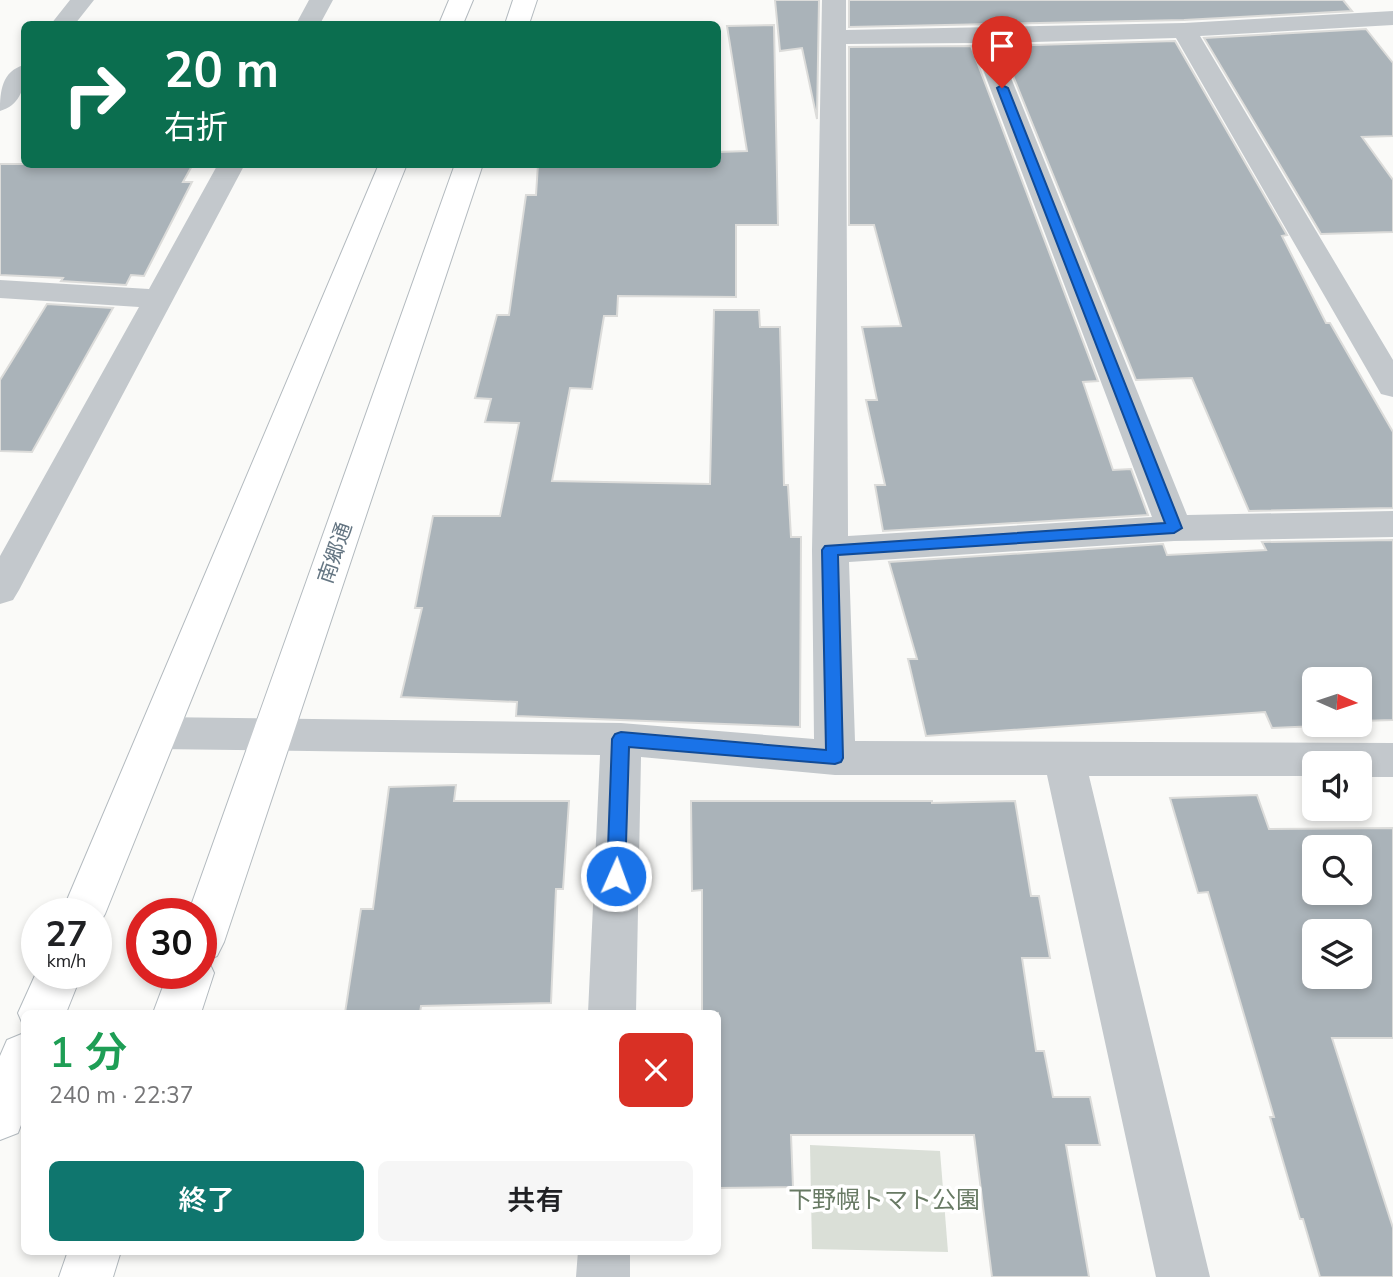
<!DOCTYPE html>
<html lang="ja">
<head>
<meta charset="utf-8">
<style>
	:root { --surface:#fff; --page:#f6f6f6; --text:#202124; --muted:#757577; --accent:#0f766e }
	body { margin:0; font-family:"Nunito Sans","Noto Sans JP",sans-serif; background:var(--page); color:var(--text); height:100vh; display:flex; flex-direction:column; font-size:26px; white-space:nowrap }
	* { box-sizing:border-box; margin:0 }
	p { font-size:23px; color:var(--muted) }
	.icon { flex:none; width:38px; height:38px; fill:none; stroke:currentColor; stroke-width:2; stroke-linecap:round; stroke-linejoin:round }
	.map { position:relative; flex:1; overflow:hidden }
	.details { position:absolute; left:21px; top:1010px; width:700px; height:245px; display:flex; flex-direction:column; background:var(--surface); border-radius:10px; box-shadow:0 4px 10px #0003 }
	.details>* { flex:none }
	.banner { position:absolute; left:21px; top:21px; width:700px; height:147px; border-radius:10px; box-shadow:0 4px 10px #0003; background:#0b6e4f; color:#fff; overflow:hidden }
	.needle { width:46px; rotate:93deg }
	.controls { position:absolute; left:1302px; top:667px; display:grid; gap:14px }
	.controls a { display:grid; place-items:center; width:70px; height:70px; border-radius:10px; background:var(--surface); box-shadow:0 4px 10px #0003; font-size:35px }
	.speed { position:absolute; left:21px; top:898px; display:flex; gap:14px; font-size:35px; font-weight:700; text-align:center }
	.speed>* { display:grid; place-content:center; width:91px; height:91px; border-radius:50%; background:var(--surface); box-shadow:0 4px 10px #0003; line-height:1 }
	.speed small { font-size:18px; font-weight:400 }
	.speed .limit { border:10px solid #d22; background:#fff; color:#111 }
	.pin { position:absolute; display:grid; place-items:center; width:60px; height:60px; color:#fff; margin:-72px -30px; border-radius:50% 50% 50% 0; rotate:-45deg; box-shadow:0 0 7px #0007 }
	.pin .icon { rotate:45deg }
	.me { position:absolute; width:77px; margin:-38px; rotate:2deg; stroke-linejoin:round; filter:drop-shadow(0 0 5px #0008) }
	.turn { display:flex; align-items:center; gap:24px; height:147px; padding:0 28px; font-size:32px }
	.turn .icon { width:91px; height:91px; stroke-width:2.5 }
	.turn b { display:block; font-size:49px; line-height:60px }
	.round { display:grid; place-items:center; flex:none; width:74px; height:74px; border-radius:10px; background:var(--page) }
	.head { display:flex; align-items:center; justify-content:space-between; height:119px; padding:0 28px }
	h1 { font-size:42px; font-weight:600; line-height:52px; color:#1e9e55 }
	.primary-button { display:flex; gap:14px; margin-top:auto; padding:14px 28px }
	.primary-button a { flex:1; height:80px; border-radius:10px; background:var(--accent); color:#fff; font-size:28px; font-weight:600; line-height:80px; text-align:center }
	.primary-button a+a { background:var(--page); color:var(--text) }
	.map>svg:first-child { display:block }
</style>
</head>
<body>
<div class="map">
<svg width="1393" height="1277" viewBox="0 0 1393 1277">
	<rect width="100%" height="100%" fill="#fafaf8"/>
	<path fill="#dadfd7" d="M810 1145 940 1151 948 1252 812 1249Z"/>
	<path fill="#aab3b9" stroke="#dcdcda" stroke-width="2" fill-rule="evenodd" d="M775 0H819L817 119 802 48 780 51Z
		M849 0H1343L1352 11 1184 20 849 27Z
		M774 25 778 225H736V297L618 296 617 316H604L592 389 570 388 552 481 710 484 714 310H759L760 327H780L784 485H788L791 537H801L800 727 516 716 517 702 401 697 422 608H415L433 516H500L519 423 485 422 491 399 475 398 497 315H509L526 195H536L538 164H718V152L747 151 727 26Z
		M1366 29 1393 63V136L1362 137 1393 180V232L1321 234 1204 38Z
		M1175 41 1287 235 1282 236 1326 323H1330L1393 432V508L1249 511 1192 378 1136 380 1001 46Z
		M971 46 1098 381 1083 382 1113 470 1131 469 1148 515 883 531 875 485H885L866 400H877L862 327 901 326 874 225H849V47Z
		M0 164H193L183 182H192L144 276 131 275 126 285 61 281 63 278 0 275Z
		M47 304 113 308 32 452 0 451V380Z
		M1393 540V720L1360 721V679H1314V724L1341 725 1272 728 1265 712 926 736 908 659H917L889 562 1163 544 1167 555 1266 550 1262 542Z
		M456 785 454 801H569L563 889H556L551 1003 421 1006 420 1013H345L361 909H373L389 787Z
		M1257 795 1269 829 1393 828V1038H1332L1393 1228V1277H1320L1303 1219H1300L1270 1117H1274L1208 892 1198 893 1170 798ZM1314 847H1360V892H1314ZM1314 931H1360V976H1314Z
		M691 801H932V803L1015 801 1031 896H1039L1050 958H1022L1036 1051H1044L1053 1097H1090L1100 1145H1066L1089 1277H992L974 1135H791L793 1187 718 1188V1013H702V890L692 891Z"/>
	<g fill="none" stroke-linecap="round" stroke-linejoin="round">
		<g stroke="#b3babf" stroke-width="2">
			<path id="secondary" d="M449 0H473L463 24H439Z
				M513 0H537L529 24H505Z
				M379 164H407L105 914 96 929V914H61Z
				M455 164H483L224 942 217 956 208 960 214 973 201 1013H153L168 973H201V914H188Z
				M37 971 82 973 66 1013H24V1027L18 1013Z
				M24 1033V1117L18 1133 0 1140V1056L7 1040Z
				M68 1251H121L113 1277H59Z"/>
		</g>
		<path fill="#c3c8cc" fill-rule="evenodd" d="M70 0H94L75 24H51Z
			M309 0H333L320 24H296Z
			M822 0H846V30L1184 23 1393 11V25L1200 36 1393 360V397L1381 394 1377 387 1176 38 997 43 1187 515 1393 511V537L1174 541 849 562 855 741 1393 743V777H1360V763H1314V776H1089L1210 1277H1156L1047 775H835L641 757 636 1013H588L600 755 158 749 144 744 138 733 144 722 158 717 621 723 814 739 812 550ZM973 43 1152 517 848 536 846 44Z
			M24 65C26 84 22 105 0 111 0 91 2 71 24 65Z
			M218 164H245L19 590 13 600 0 604V556L139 307 0 298V280L149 289Z
			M578 1251H630V1277H576Z"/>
		<use href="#secondary" fill="#fff" fill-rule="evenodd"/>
	</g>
	<path fill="#1a73e8" stroke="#114b97" stroke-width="2" d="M1002 85 1008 88 1182 528 1174 533 838 555 843 758 841 762 835 764 629 747 625 876 623 882 616 884 610 882 607 876 612 739 615 734 621 732 826 750 822 550 825 546 1165 523 997 88Z"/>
	<g text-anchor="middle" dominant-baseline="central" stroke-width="7" stroke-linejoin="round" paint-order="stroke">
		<g font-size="21" fill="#657683" stroke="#fff">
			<text transform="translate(335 553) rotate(-71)">南郷通</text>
		</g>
		<g font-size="24" fill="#687a64" stroke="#fff">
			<text x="884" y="1200">下野幌トマト公園</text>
		</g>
	</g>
</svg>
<div class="controls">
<a><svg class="needle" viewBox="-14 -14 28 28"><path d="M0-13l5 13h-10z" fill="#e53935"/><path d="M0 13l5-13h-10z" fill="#757577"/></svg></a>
<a><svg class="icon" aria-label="sound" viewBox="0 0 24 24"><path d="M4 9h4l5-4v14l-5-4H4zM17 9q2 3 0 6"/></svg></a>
<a><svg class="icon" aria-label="search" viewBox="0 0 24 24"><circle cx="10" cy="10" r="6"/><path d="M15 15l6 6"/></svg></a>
<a><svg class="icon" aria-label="layers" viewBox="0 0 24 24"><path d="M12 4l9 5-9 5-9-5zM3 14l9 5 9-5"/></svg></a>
</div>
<div class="speed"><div>27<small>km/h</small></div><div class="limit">30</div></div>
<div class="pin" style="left:1002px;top:88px;background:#d93025"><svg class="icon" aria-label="arrive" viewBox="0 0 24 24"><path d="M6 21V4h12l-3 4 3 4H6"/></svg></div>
<svg class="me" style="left:616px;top:876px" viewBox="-20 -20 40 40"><circle r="17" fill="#1a73e8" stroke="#fff" stroke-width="3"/><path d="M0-11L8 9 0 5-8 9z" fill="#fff"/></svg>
<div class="banner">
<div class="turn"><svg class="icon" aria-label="right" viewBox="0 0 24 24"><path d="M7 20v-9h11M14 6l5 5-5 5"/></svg><div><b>20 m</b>右折</div></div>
</div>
<section class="details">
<div class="head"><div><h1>1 分</h1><p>240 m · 22:37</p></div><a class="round" style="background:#d93025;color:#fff"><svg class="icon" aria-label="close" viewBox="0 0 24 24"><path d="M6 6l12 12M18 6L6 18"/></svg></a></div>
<div class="primary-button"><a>終了</a><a>共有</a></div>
</section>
</div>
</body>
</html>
